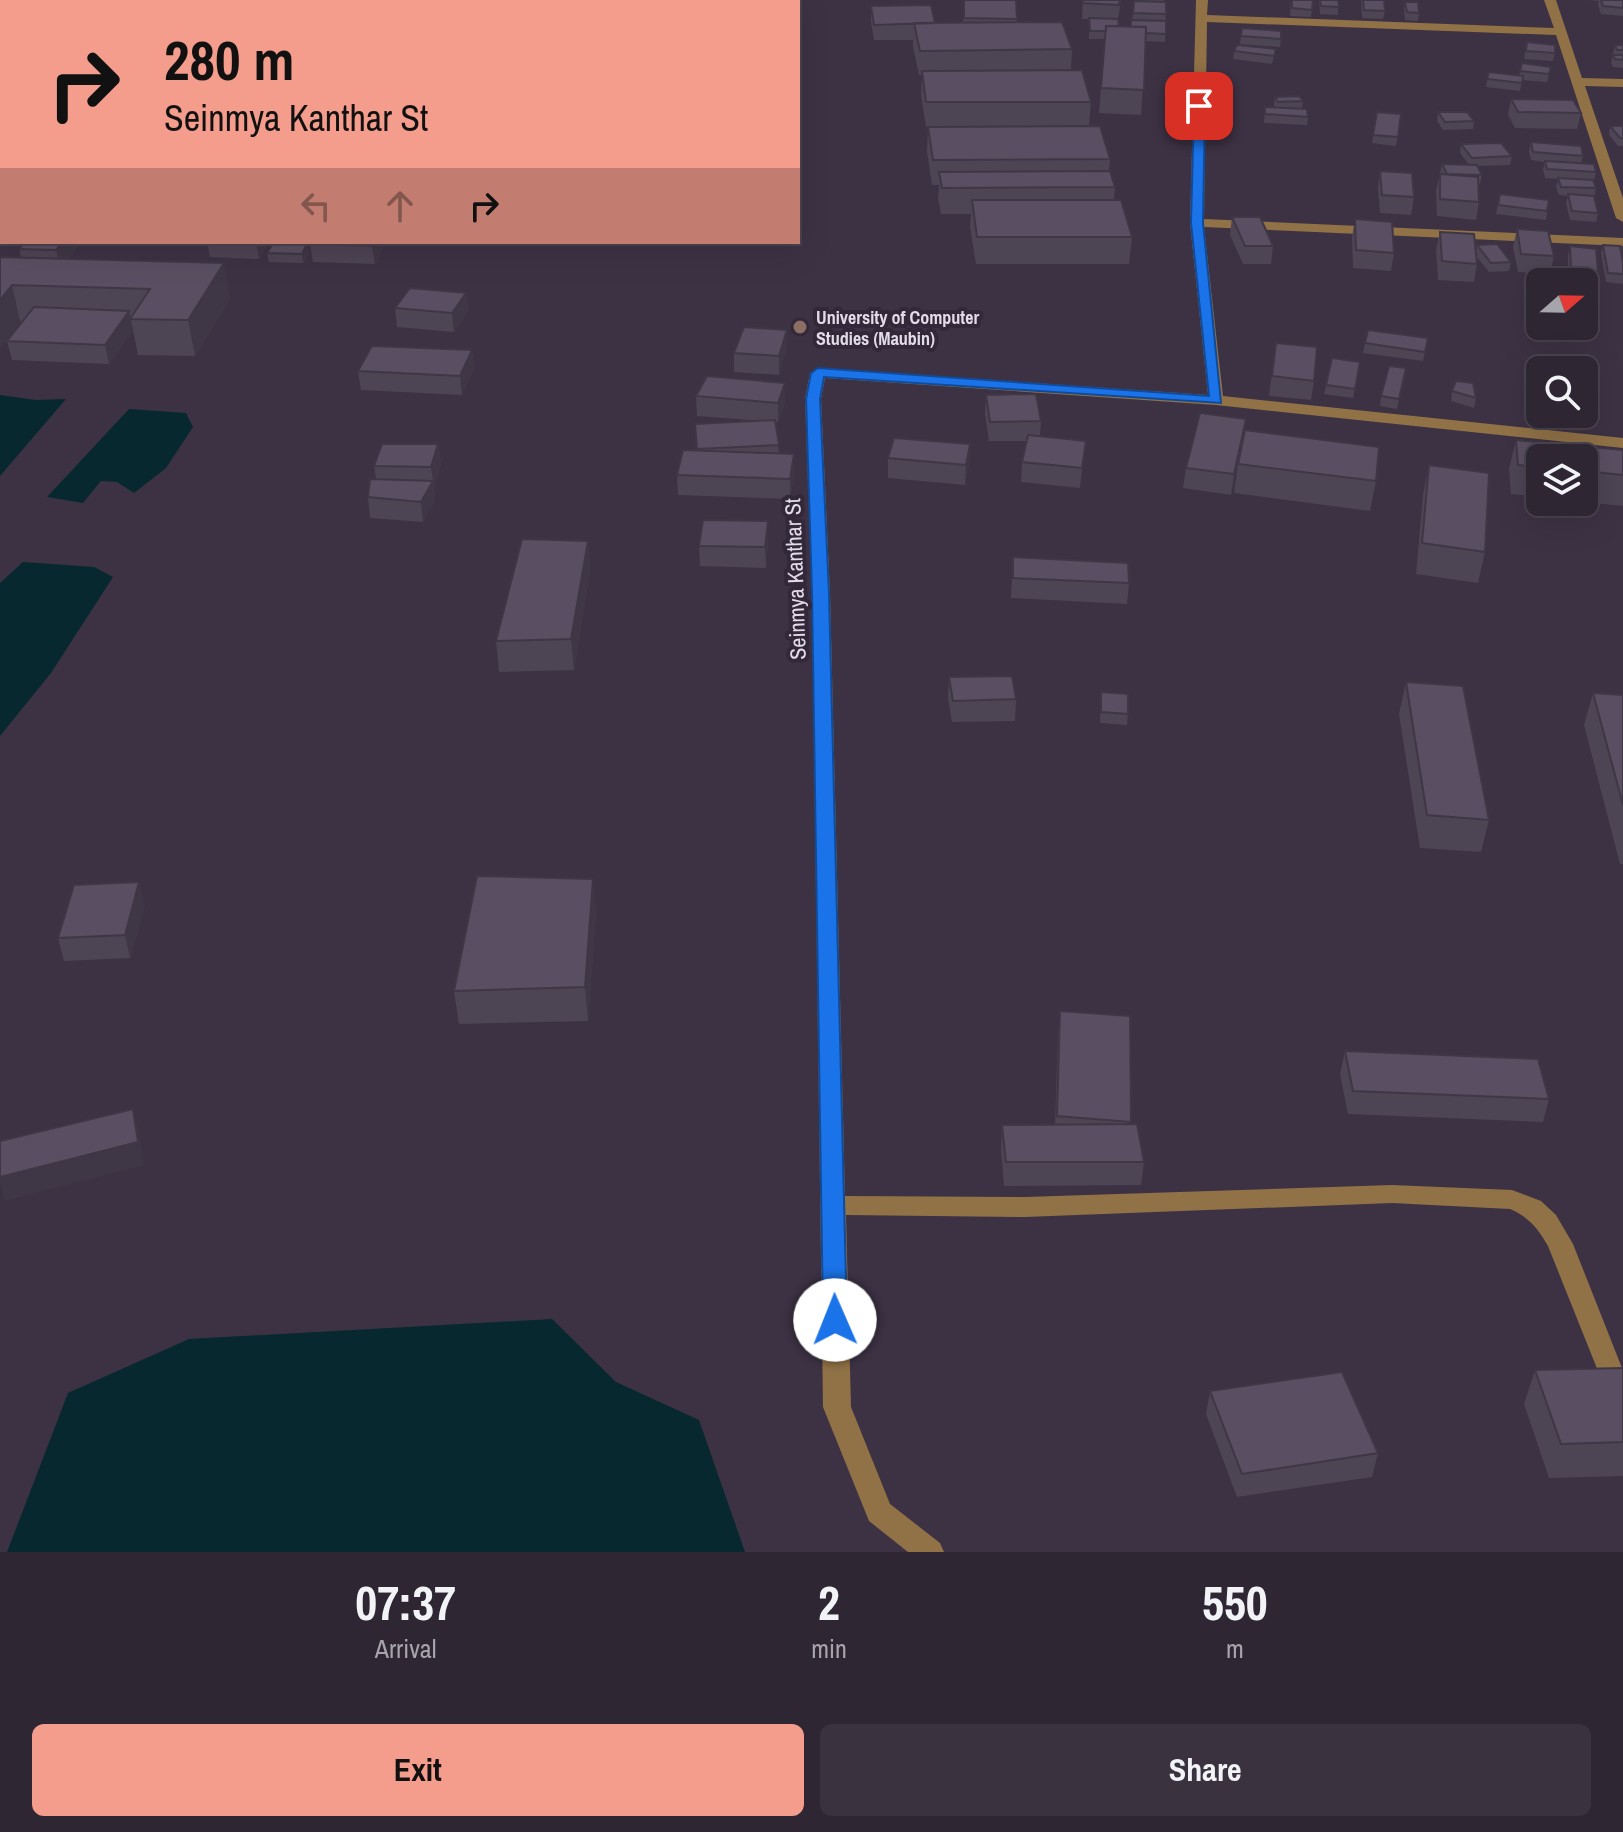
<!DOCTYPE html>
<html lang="en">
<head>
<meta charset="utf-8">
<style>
	:root { --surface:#2e2633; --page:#3a323f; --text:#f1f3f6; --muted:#a7a5ac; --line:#49434e; --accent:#f49d8c }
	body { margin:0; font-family:"Archivo Narrow",sans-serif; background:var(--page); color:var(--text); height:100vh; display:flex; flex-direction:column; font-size:30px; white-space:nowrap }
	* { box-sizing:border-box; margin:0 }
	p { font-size:26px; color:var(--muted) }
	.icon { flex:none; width:44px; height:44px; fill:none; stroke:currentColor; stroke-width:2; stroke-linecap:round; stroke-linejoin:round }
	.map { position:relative; height:1552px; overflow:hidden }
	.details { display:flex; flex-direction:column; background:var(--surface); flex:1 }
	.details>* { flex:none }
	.guide { position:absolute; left:0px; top:0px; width:800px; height:244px; box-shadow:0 8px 32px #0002,0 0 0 2px var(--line); background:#f49d8c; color:#111; overflow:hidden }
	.needle { width:52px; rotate:70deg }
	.controls { position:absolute; left:1526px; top:268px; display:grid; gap:16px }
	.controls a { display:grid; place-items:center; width:72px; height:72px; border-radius:12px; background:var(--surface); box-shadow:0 8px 32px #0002,0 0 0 2px var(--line); font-size:40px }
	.pin { position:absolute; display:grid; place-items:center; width:68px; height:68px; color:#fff; margin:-34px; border-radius:16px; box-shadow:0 4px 12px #0006 }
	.me { position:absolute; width:88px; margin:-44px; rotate:359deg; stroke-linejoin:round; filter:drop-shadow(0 0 6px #0008) }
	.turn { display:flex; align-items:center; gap:28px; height:168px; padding:0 32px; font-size:36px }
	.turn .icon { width:104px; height:104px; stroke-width:2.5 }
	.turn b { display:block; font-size:56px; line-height:68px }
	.lanes { display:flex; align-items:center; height:76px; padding:0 32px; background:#0003; justify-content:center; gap:40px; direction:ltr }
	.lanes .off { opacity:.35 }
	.eta { display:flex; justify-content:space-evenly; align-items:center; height:136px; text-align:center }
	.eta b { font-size:48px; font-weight:700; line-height:56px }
	.button { display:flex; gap:16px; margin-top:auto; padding:16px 32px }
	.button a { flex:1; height:92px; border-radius:12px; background:var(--accent); color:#111; font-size:32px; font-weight:700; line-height:92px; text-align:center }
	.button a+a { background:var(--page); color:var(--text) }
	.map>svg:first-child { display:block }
</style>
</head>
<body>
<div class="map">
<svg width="1623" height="1552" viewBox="0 0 1623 1552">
	<rect width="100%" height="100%" fill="#3d3244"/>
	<path fill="#07282f" d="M0 395 36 400 66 399 0 476Z
		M129 409 186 413 193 427 166 468 134 493 117 482 101 481 83 503 47 497Z
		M23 562 94 567 113 577 51 673 0 736V583Z
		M552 1319 616 1382 699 1420 745 1552H7L68 1393 189 1339Z"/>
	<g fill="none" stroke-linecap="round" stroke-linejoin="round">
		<path fill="#917247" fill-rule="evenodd" d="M1196 0H1208L1207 15 1554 28 1544 0H1556L1582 78 1623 79V87L1585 86 1623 198V222L1616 218 1556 35 1207 22 1204 219 1623 238V246L1204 227 1223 396 1623 438V448L1216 405 825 378 821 399 830 593 845 1196 1025 1197 1392 1185 1512 1190 1541 1201 1556 1215 1573 1244 1622 1368 1618 1376 1609 1379 1600 1376 1548 1246C1538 1229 1529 1217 1510 1209L1392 1203 1025 1217 846 1215 851 1407 890 1504 940 1543 944 1552H908L869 1521 823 1407 812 593 805 399 810 373 818 368 1208 395 1190 223Z"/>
	</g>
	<path fill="#4d4454" d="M963 0H1016L1017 22 1072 49 1071 70 1091 102 1089 126 1110 159 1109 171 1115 187 1114 200 1132 237 1129 264H976L970 227 971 214H941L938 198 939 185H932L927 152 928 127H926L921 95 922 75H919L913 47V40H874L871 22V6L935 23H963Z
		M1083 0H1121L1118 19 1119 26 1131 27 1135 0H1164L1163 2H1166L1165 42 1146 41 1141 115 1099 113 1105 39H1089V19H1082Z
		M1291 0H1313L1311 17 1290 16Z
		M1319 0H1338V15L1320 14Z
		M1361 0H1384L1385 11 1383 19 1362 18Z
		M1587 0H1623V16L1601 14 1598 5 1599 1Z
		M1405 2 1419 13 1418 21 1405 20 1404 9Z
		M1242 28 1281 39 1280 47 1240 44Z
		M1527 42 1555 53 1553 61 1524 59Z
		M1615 45H1623V68L1613 67 1611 63Z
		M1276 49 1272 64 1233 59 1234 51Z
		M1522 63 1551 67 1547 82 1522 80 1520 91 1486 87 1489 72 1519 76Z
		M1275 97 1303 101 1302 109 1308 117 1307 125 1264 123 1265 107H1275L1274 105Z
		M1511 99 1581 113 1577 129 1515 128 1508 115Z
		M1377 112 1401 114 1396 146 1372 143Z
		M1438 112 1474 121 1473 129 1443 130 1437 121Z
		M1610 126H1623V146H1618L1609 135Z
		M1531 142 1583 156 1581 163 1596 172 1594 181 1596 188 1594 197 1598 213 1596 222 1570 220 1566 203 1568 196 1559 195 1556 187 1558 179 1545 178 1543 169 1545 162 1531 160 1529 151Z
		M1461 144 1512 156 1510 165 1477 166 1482 175 1480 184H1478L1479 202 1476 220 1437 216 1436 191 1442 164 1469 165 1460 153Z
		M798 165 800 183V209H798Z
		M1380 171 1414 197 1411 215 1380 213 1378 188Z
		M1500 194 1549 200 1546 220 1496 214Z
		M1232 217 1273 246 1271 264H1243L1230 235Z
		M1355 219 1394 253 1391 271 1353 268 1352 237Z
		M1517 229 1554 256 1550 274 1518 272 1513 247Z
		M1440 232 1476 251 1477 245 1511 262 1509 271 1489 272 1476 256 1477 264 1474 282 1438 280 1436 250Z
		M25 242H79V244L68 259 230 298 195 356 138 355 133 330 109 364 12 360 7 341 23 321H20L0 348V257H21L19 249Z
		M207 242H269L259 259 210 257Z
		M311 242H386L375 264 313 262 310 244Z
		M1622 243 1623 284 1606 282 1601 254 1603 245 1621 250Z
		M1570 246 1598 271 1595 280 1568 277V255Z
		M267 253 309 254 303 263 269 262Z
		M1532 284 1540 285V305L1530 304Z
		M466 293 468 311 454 332 397 327 395 308Z
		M1428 338 1423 361 1363 353 1365 343Z
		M1276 343 1314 381 1311 400 1269 396Z
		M787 348 779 375 734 372V353Z
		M472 350 474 369 462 395 361 390 358 371Z
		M1360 362 1353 398 1324 394 1326 385Z
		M1406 368 1397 409 1380 406 1381 396Z
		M785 383V403L778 422H775L779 453 794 454V474L790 499 678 495 677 475 696 451 695 424 763 421 697 416 696 396Z
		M1452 391 1476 398 1474 408 1451 401Z
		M986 395 1041 421 1040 436 1086 441 1080 488 1021 482 1022 462 1027 441H989L985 414Z
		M1246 419 1243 439 1231 495 1183 488 1186 468Z
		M1516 440 1623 450V506L1584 502V458H1540V497L1511 494 1509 469Z
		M438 444 441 464 434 487 435 501 423 522 370 518 368 497 376 479 374 466Z
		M970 444 969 464 965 485 888 478V458Z
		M1238 464 1376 481 1370 511 1234 493Z
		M1429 465 1485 552 1478 583 1416 574 1423 495Z
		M768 521V541L766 568 700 566 699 546Z
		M588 541 590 571 574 670 499 672 496 641Z
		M1013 557 1129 583 1127 604 1011 598Z
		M949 677 1016 699 1015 721 952 722 948 698Z
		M1406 682 1489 820 1481 852 1420 848 1399 714Z
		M1101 692 1128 714 1127 725 1100 723Z
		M1593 693 1623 695V864H1620L1584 725Z
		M145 905 130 958 64 961 58 938Z
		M596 912 588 1021 459 1024 454 991Z
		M1060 1011 1130 1016 1131 1125 1144 1162 1141 1185 1004 1186 1001 1149 1002 1125H1055L1058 1034Z
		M1345 1051 1549 1099 1543 1122 1348 1114 1340 1074Z
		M1623 1368V1476L1549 1478 1524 1404 1535 1370Z
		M1210 1391 1378 1453 1372 1477 1237 1497 1206 1414Z"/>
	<path fill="#3f3745" d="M2 180V213L0 215V182Z
		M63 242H79V244L60 269 56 250Z
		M256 242H269L259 259Z
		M374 242H386L375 264 372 246Z
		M307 244 309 254 303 263 302 254Z
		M224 263 230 298 195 356 188 320Z
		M12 285 20 321 0 348V300Z
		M466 293 468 311 454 332 452 313Z
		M129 311 133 330 109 364 105 345Z
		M787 330V348L779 375V356Z
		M472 350 474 369 462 395 460 376Z
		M785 383V403L778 422V403Z
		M1246 419 1243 439 1231 495 1234 474Z
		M1086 441 1084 461 1080 488 1082 468Z
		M438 444 441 464 434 487 431 467Z
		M970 444 969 464 965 485 966 465Z
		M794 454V474L790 499V479Z
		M433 481 435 501 423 522 421 502Z
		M768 521V541L766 568 765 547Z
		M588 541 590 571 574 670 571 639Z
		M593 879 596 912 588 1021 585 987Z
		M139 882 145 905 130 958 125 935Z
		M133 1109 139 1132 144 1165 5 1201 0 1184V1177Z"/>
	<path fill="#5a4f62" stroke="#3f3745" stroke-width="2" d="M964 0H1016L1017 19 964 18Z
		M1083 0H1120L1119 5 1083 3Z
		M1292 0H1313L1312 10 1292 8Z
		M1320 0H1338L1339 7 1321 6Z
		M1363 0H1384L1385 11 1364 10Z
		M1601 0H1623V8L1603 6Z
		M1134 1 1166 2V14L1133 13Z
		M1405 2H1418L1419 13 1407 12Z
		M931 5 935 23 874 25 871 6Z
		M1089 18 1118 19 1119 26H1106V31H1090Z
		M1131 20 1166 21V34L1146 33V27H1131Z
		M1062 22 1072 49 920 51 914 23Z
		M1106 26 1146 27 1144 90 1101 88Z
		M1242 28 1281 31V39L1241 36Z
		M1527 42 1555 45V53L1526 51Z
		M1237 45 1276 49 1274 56 1234 51Z
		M1615 45H1623V50H1617Z
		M1613 55H1623V60L1615 59Z
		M1522 63 1551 67 1549 74 1520 71Z
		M1082 70 1091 102H926L922 71Z
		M1489 72 1523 76 1522 83 1487 79Z
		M1299 96 1303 101 1278 102 1275 97Z
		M1511 99 1573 100 1581 113 1518 112Z
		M1265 107 1307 109 1308 117 1265 114Z
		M1377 112 1401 114 1398 137 1373 135Z
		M1438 112H1467L1474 121 1445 122Z
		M1100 126 1110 159 933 160 928 127Z
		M1610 126H1623V138H1620Z
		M1531 142 1581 146 1583 156 1533 152Z
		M1501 143 1512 156 1472 158 1461 144Z
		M1545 161 1594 164 1596 172 1547 169Z
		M1442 164 1477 165 1482 175 1447 174Z
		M1110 171 1115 187 942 188 939 172Z
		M1380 171 1412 173 1414 197 1382 195Z
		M1440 174 1478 177 1479 202 1440 199Z
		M1558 178 1593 180 1596 188 1561 187Z
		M1500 194 1549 200 1547 211 1498 205Z
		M1568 194 1594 196 1598 213 1572 211Z
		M972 200H1121L1132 237H977Z
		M1232 217H1260L1273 246H1245Z
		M1355 219 1392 222 1394 253 1356 250Z
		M1517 229 1548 231 1554 256 1521 254Z
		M1440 232 1474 234 1477 264 1442 261Z
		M25 242H63L56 250 19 249Z
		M311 242H374L372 246 310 244Z
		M273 243 307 244 302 254 267 253Z
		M1497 244 1511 262 1491 263 1477 245Z
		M1603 245 1620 246 1623 263V274L1608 273Z
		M1570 246 1596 249 1598 271 1571 268Z
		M0 257 224 263 188 320 130 319 150 289 12 285 0 300Z
		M1532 284 1540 285V296L1532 295Z
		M410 288 466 293 452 313 395 308Z
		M34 307 129 311 105 345 7 341Z
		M744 327 787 330 779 356 734 353Z
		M1368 330 1428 338 1425 352 1365 343Z
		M1276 343 1317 347 1314 381 1272 376Z
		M372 346 472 350 460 376 358 371Z
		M1332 358 1360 362 1355 389 1326 385Z
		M1389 366 1406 368 1399 399 1381 396Z
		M707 376 785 383 778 403 696 396Z
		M1456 381 1473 383 1476 398 1452 391Z
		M1036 394 1041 421 990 422 986 395Z
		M1200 413 1246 419 1234 474 1186 468Z
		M775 420 779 445 697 449 695 424Z
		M1245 430 1379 447 1376 481 1238 464Z
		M1028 435 1086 441 1082 468 1022 462Z
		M894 438 970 444 966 465 888 458Z
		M1516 440 1623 450V475L1584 471V458H1540V467L1518 465Z
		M382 444H438L431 467 374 466Z
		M683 450 794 454 790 479 677 475Z
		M1429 465 1489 473 1485 552 1422 543Z
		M370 479 433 481 421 502 368 497Z
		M703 520 768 521 765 547 699 546Z
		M522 539 588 541 571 639 496 641Z
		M1013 557 1128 563 1129 583 1013 578Z
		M1012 676 1016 699 953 701 949 677Z
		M1406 682 1463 686 1489 820 1427 815Z
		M1101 692 1128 694V714L1101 712Z
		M1593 693 1623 695V805Z
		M477 876 593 879 585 987 454 991Z
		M139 882 125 935 58 938 74 885Z
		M1060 1011 1130 1016 1131 1122 1057 1116Z
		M1345 1051 1538 1059 1549 1099 1353 1091Z
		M133 1109 138 1142 0 1177V1141Z
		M1137 1124 1144 1162H1006L1002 1125Z
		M1623 1368V1442L1561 1444 1535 1370Z
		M1342 1372 1378 1453 1242 1474 1210 1391Z"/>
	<path fill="#1a73e8" stroke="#114b97" stroke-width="2" d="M1199 102 1205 106 1203 223 1221 403 824 377 820 399 829 593 847 1320 843 1327 835 1330 827 1327 823 1320 812 593 806 399 811 373 818 368 1209 396 1191 223 1194 106Z"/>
	<circle fill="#8d6e63" stroke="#322839" stroke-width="3" cx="800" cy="327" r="8"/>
	<g text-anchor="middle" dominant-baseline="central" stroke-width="8" stroke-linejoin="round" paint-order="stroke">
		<g font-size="18" font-weight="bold" fill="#e3dce8" stroke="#322839" text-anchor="start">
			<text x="816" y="317">University of Computer<tspan x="816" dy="21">Studies (Maubin)</tspan></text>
		</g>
		<g font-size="22" fill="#e3dce8" stroke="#322839">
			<text transform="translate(795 579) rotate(-92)">Seinmya Kanthar St</text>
		</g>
	</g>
</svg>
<div class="controls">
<a><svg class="needle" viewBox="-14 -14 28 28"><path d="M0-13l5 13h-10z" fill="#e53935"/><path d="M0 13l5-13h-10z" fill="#a7a5ac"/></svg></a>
<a><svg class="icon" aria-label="search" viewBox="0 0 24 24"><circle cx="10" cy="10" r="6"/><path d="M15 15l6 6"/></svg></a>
<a><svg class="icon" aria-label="layers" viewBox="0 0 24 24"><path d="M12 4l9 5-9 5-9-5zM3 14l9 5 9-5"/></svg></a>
</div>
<div class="pin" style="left:1199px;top:106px;background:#d93025"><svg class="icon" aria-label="arrive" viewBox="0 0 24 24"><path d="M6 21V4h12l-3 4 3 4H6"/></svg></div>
<svg class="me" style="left:835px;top:1320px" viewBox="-20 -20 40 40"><circle r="19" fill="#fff"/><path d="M0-13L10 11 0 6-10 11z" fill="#1a73e8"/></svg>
<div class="guide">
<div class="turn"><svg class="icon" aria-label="right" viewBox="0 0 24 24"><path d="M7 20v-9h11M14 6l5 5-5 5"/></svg><div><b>280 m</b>Seinmya Kanthar St</div></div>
<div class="lanes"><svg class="icon off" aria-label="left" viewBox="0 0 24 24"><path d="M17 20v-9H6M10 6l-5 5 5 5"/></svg><svg class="icon off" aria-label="ahead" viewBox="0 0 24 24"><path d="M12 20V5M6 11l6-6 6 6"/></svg><svg class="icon" aria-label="right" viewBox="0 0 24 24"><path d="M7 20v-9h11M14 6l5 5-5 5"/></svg></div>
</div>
</div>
<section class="details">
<div class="eta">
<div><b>07:37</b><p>Arrival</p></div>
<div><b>2</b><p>min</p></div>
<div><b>550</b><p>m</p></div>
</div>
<div class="button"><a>Exit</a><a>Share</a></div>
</section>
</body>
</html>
